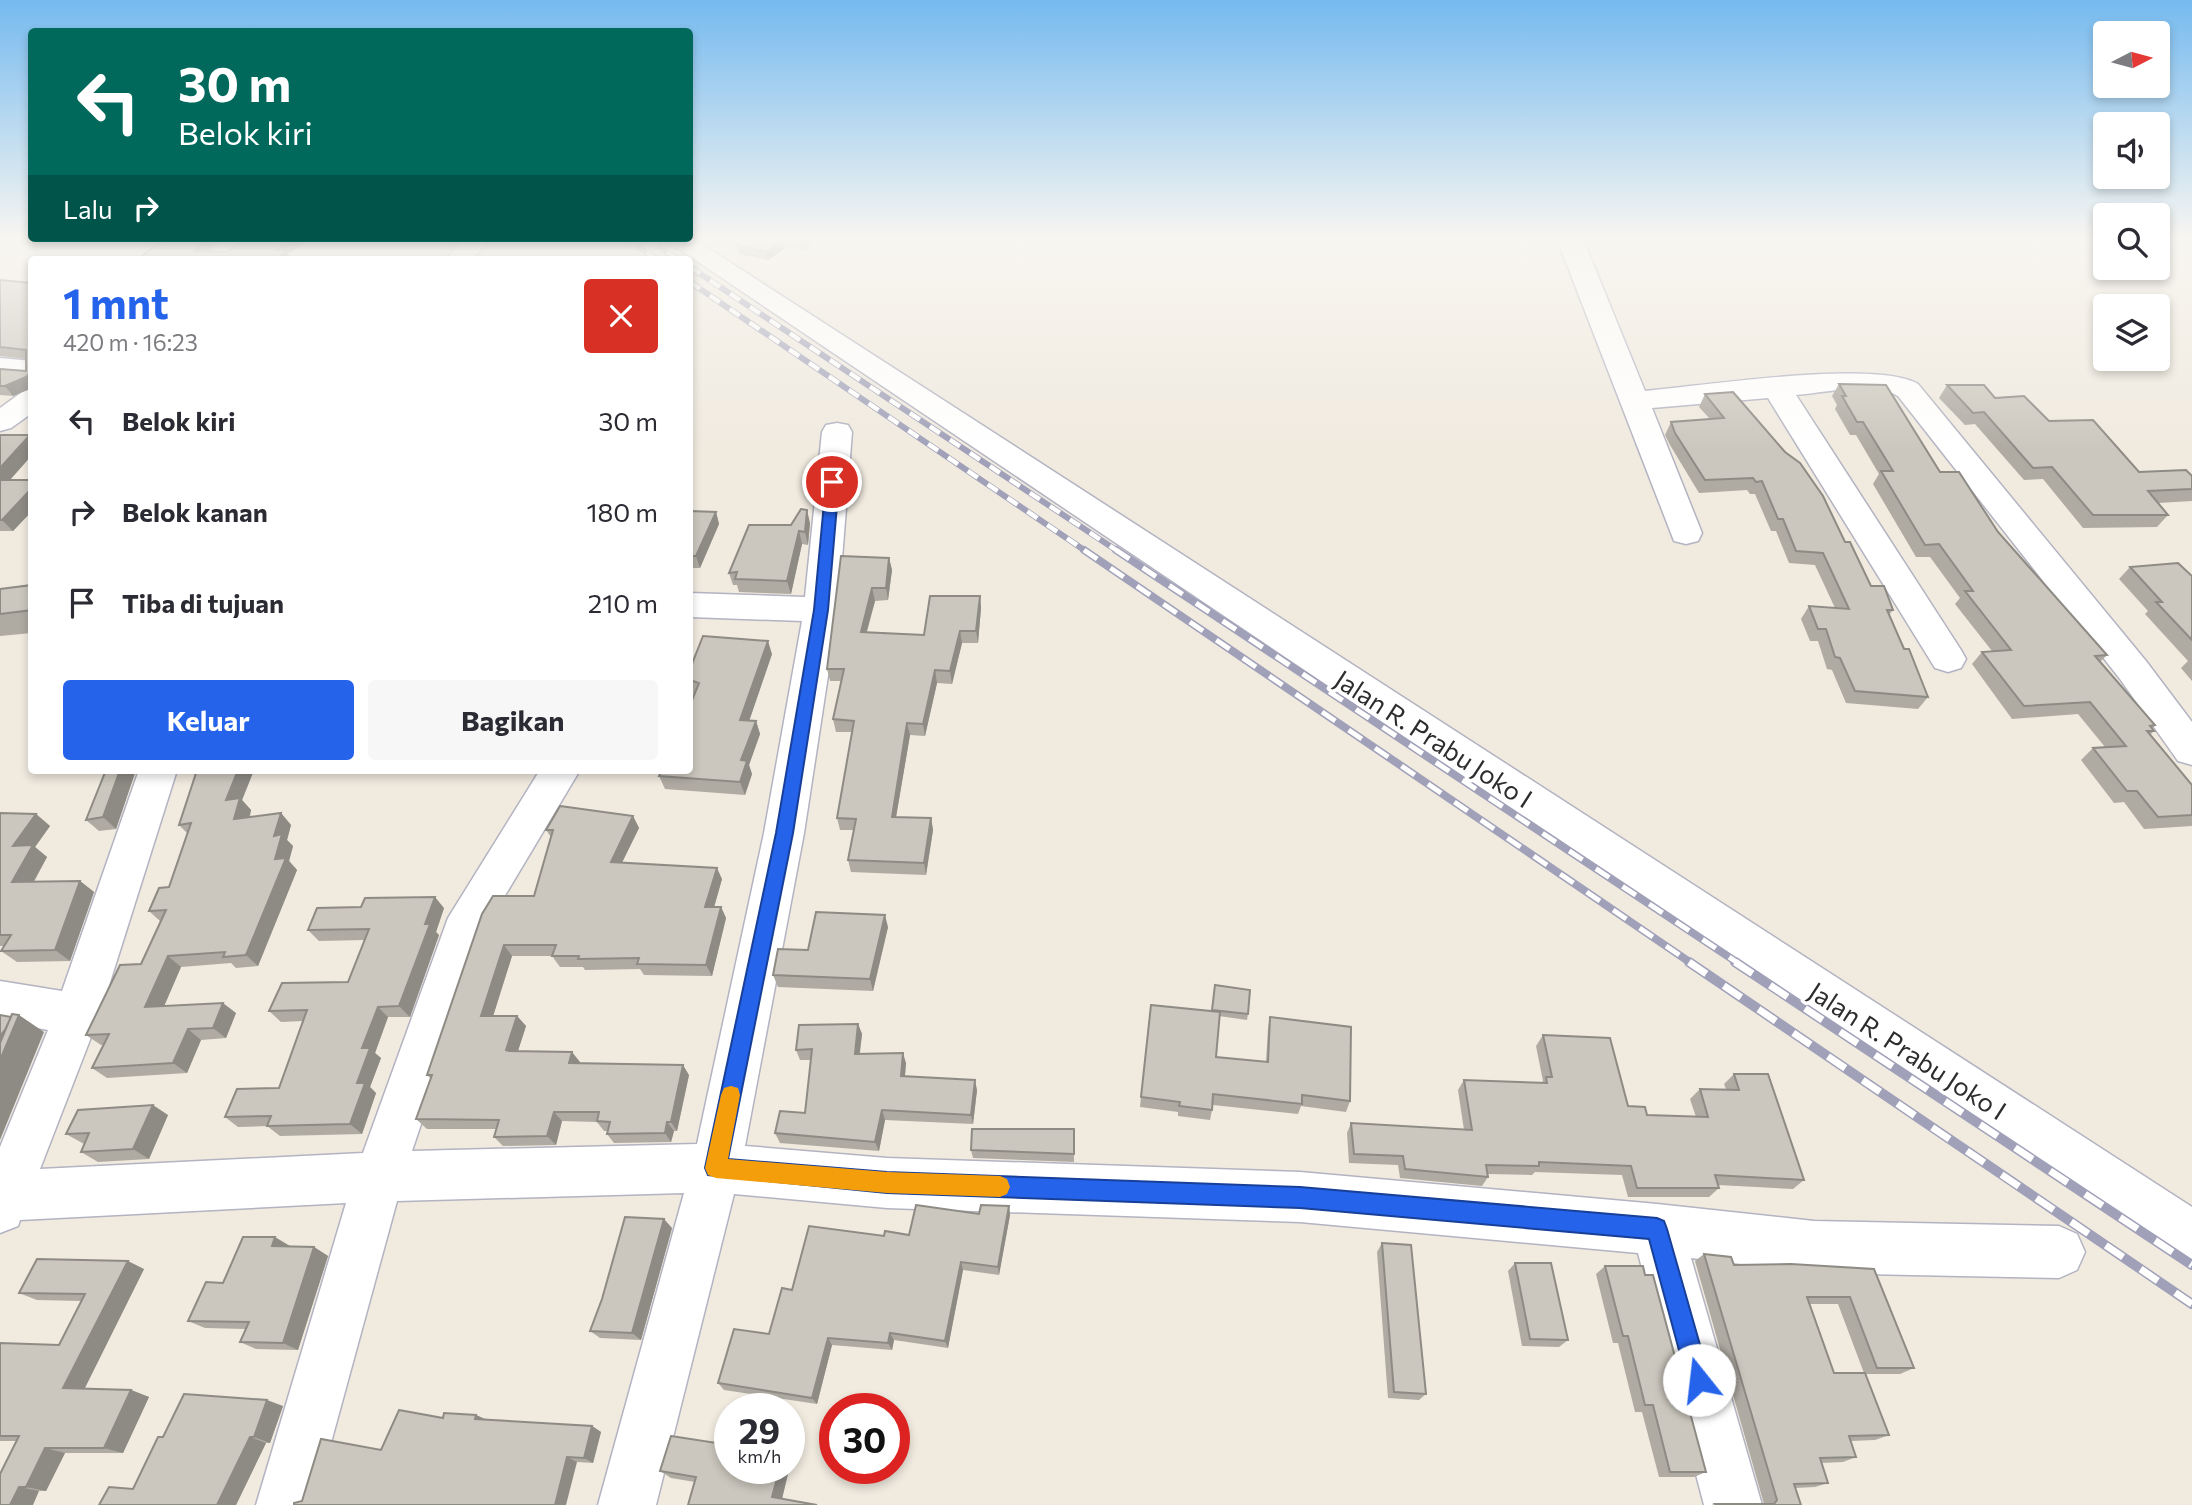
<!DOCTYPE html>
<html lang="id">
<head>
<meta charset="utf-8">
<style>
	:root { --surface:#fff; --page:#f7f7f7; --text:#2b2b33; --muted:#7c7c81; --accent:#2563eb }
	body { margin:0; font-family:Commissioner,sans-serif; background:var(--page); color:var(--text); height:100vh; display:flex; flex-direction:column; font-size:26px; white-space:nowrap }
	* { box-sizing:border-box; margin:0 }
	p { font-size:23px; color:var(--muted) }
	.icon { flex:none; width:38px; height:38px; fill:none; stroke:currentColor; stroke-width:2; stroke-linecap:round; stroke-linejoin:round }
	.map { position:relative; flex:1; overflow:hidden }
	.side { position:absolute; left:28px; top:256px; width:665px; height:518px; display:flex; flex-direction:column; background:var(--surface); border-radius:7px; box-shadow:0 4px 10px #0003 }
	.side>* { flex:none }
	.top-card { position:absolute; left:28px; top:28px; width:665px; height:214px; border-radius:7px; box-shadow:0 4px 10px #0003; background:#00695c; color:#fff; overflow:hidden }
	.needle { width:46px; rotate:84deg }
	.fabs { position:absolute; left:2093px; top:21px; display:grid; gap:14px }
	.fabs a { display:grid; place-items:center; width:77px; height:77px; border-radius:7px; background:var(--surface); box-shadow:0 4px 10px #0003; font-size:35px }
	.speed { position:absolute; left:714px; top:1393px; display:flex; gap:14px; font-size:35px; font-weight:700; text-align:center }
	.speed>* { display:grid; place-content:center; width:91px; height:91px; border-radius:50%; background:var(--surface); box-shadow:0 4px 10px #0003; line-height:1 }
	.speed small { font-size:18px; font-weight:400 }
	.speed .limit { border:10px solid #d22; background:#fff; color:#111 }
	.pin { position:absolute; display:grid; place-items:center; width:60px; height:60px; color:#fff; margin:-30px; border:4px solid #fff; border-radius:50%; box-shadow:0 2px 7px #0007 }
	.me { position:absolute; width:77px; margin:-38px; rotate:344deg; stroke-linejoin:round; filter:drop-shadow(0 0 5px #0008) }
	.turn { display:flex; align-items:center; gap:24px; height:147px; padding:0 35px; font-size:32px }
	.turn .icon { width:91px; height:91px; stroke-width:2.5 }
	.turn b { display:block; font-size:49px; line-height:60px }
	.then { display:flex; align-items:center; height:66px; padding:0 35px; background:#0003; gap:14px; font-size:26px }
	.round { display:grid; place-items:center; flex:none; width:74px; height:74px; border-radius:7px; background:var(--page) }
	.summary { display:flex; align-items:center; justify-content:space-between; height:119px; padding:0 35px }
	h1 { font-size:42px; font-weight:700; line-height:52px; color:var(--accent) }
	.button { display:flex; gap:14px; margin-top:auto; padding:14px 35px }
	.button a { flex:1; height:80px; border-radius:7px; background:var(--accent); color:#fff; font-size:28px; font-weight:700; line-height:80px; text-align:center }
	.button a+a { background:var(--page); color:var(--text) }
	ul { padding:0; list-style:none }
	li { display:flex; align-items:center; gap:21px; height:91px; padding:0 35px }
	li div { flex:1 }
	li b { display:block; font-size:26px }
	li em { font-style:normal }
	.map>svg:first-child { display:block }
</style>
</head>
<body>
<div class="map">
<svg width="2192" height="1505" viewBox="0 0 2192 1505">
	<rect width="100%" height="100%" fill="#f0eadf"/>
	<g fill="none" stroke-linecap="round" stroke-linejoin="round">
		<g stroke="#b3b3c2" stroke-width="3">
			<path id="minor" d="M225 239H254L231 259H202Z
				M464 239H490L473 259H446Z
				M664 239H694L2192 1207V1263L2174 1255Z
				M1557 239H1583L1645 391C1702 386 1876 359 1918 384L2146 661 2192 722V765L2178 761 2120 679 1898 396C1871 381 1825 393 1796 395L1961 650 1966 659 1961 668 1948 672 1935 668 1768 398 1652 408 1702 533 1698 541 1686 544 1674 541Z
				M0 358 32 361V379L0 376Z
				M32 389V413L11 428 0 431V408L22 392Z
				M837 423 848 425 852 432 838 610 804 833 745 1146 887 1158 1300 1172 1657 1204 1814 1221 2059 1226 2077 1234 2085 1252 2077 1270 2059 1278 1814 1273 1691 1258 1762 1505H1704L1638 1253 1300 1222 887 1208 734 1194 656 1505H598L684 1193 397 1201 314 1505H256L346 1203 20 1220 18 1226 0 1233V1147L48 1030 0 1021V981L62 991 139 770H177L100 1014 40 1169 363 1153 448 918 540 770H580L488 924 412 1151 697 1144 764 833 802 621 690 617V593L805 597 822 432 826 425Z"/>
		</g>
		<use href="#minor" fill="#fff" fill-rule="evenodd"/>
		<g stroke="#a0a1b9" stroke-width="6">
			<path id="rail-far2" d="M627 239 656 259
				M647 239 677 259
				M690 267 1119 552
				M690 282 1087 552"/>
		</g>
		<g stroke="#a0a1b9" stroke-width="8">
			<path id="rail-far1" d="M1084 550 1691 963
				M1116 550 1738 963"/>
		</g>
		<g stroke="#a0a1b9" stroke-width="10">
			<path id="rail" d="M1689 962 2192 1304
				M1735 962 2192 1265"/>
		</g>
		<use href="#rail-far2" stroke="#fff" stroke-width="4.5" stroke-dasharray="12" stroke-linecap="butt"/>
		<use href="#rail-far1" stroke="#fff" stroke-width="5" stroke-dasharray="16" stroke-linecap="butt"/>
		<use href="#rail" stroke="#fff" stroke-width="7" stroke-dasharray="21" stroke-linecap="butt"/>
	</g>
	<path fill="#afaba3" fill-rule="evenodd" d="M742 239H832L829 243 812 241 805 250 787 247 768 260 739 254 736 245Z
		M0 280 28 283 32 388 13 396 0 395V369L26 371V359L0 356Z
		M1839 384 1940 472 1998 532 2107 655 2100 662 2155 725 2152 729 2154 731 2150 735 2192 785V826L2144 829 2124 802 2114 803 2081 760 2093 748 2105 747 2078 714 2012 719 1972 664 1982 652 1992 651 1955 604 1960 598 1930 557H1916L1873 484 1879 474 1856 435H1850L1835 409 1837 405 1832 396Z
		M1947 385 1995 398 2049 421 2139 472 2192 476V501L2158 503 2168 515 2157 527 2083 528 2043 479 2024 480 1975 424 1965 425 1939 398Z
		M1705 394 1845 542 1871 586 1893 610 1889 615 1928 697 1918 709 1846 703 1832 670 1827 669 1818 641H1810L1801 619 1809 606 1835 608 1815 565 1789 563 1776 531H1771L1755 494H1750L1747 490 1699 493 1670 445 1665 435 1671 422 1710 419 1699 407Z
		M0 435 32 455 10 480H32V511L13 531H0Z
		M690 511 716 512 719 524 700 568H690Z
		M810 523 808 545 802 544 791 594 739 592 737 585H733L729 573 791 525Z
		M889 558 892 570 888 600 875 601 867 632 924 635 980 596 981 608 978 643H962L952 684 937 683 925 736 910 735 896 817 931 818 933 830 926 875 851 872 848 860 854 830H840L837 818 852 732H836L833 719 841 681H830L827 669Z
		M2130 567 2192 576V681L2181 668 2188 661 2145 614 2148 611 2119 579Z
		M32 585V633L0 636V589Z
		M772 654 749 721H756L760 734 749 765 752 774 745 795 665 789 659 776 695 694 690 693V669Z
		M106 770H136L116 829 99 831 86 820Z
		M197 770H254L242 800 251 810 250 817 281 813 291 825 287 840 293 846 289 861 297 870 258 966 236 968 231 963 181 967 164 1006 236 1013 226 1038 201 1040 187 1073 107 1078 92 1068 103 1045H101L86 1035 141 964 161 922 149 911 169 887 187 833 179 825Z
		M0 813 36 814 50 826 35 847 47 857 34 882 80 881 94 892 70 961 17 962 1 951 4 946H0Z
		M633 816 639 828 622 862 722 879 714 907H721L726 918 712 976 644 975 640 969 585 970 583 967H560L552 956H512L493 1016H517L526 1026 518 1051 580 1062 579 1063 689 1075 677 1131H674L671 1142 614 1143 607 1134 608 1131H604L597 1122 562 1121 556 1145 503 1146 494 1137 496 1129H427L416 1119 431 1079 427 1075 534 896 551 837 546 830Z
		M444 908 436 932 439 935 410 1017H388L375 1053 381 1058 370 1087 376 1093 362 1134 280 1136 267 1126 238 1127 225 1117 279 1088 303 1021 281 1022 269 1011 348 982 364 940 319 941 308 930Z
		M888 927 873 991 778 987 773 975 808 950Z
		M1215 985 1248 1014 1247 1020 1219 1016 1216 1057 1266 1062 1268 1028 1270 1017 1350 1101 1346 1112 1301 1106 1298 1114 1213 1105 1210 1120 1178 1116V1112L1140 1107 1141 1097 1212 1011Z
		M858 1024 862 1034 860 1054 906 1063 905 1076 977 1090 973 1124 885 1120 879 1151 780 1143 775 1133 805 1113 811 1060H800L796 1050Z
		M1543 1035 1628 1106 1647 1115 1696 1117 1690 1099 1700 1089H1726L1724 1084 1734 1074 1804 1180 1793 1189 1718 1185 1719 1188 1709 1197H1628L1622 1175 1535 1172 1532 1175 1488 1174V1177L1482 1186 1400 1178 1398 1165 1349 1163 1347 1133 1351 1123 1464 1130 1458 1090 1464 1080 1542 1083 1543 1081 1536 1046Z
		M168 1115 149 1159 98 1162 81 1152 84 1144 66 1134Z
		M1074 1129V1162L973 1158 971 1150Z
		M1009 1206 1010 1215 999 1275 963 1270 948 1348 894 1340 892 1350 832 1345 817 1404 724 1390 718 1383 769 1334 792 1290 884 1236 909 1235Z
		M672 1228 641 1340 600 1338 590 1331Z
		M1382 1243 1426 1394 1419 1400 1388 1398 1377 1252Z
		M290 1246 314 1247 328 1256 298 1350 256 1349 240 1342 246 1329 205 1328 188 1321 223 1283Z
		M1704 1254 1734 1265 1874 1269 1914 1368 1900 1374H1865L1889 1435 1875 1440 1851 1441 1856 1457 1843 1462 1821 1463 1828 1483 1815 1487 1795 1488 1801 1505H1711L1715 1504H1764L1695 1261ZM1809 1304H1838L1864 1373H1834Z
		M1515 1263 1568 1340 1559 1347 1522 1346 1508 1271Z
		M1605 1266 1706 1472 1694 1477H1659L1642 1412H1635L1618 1343H1613L1596 1274Z
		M144 1269 84 1389 131 1390 149 1397 123 1453H65L46 1491H39L0 1505 17 1441H0V1343L59 1345 82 1301 37 1300 19 1293Z
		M283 1406 270 1443H266L236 1505H99L133 1489 163 1437Z
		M476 1415 487 1420 592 1426 601 1432 593 1463 577 1462 302 1501 443 1418Z
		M671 1436 730 1445V1468H789V1459L791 1461 782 1499 817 1505H688L695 1482 671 1478 660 1471Z"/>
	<path fill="#8e8b85" d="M204 239H221L200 257 194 251 195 248Z
		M290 239H299L302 244 288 254 291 259H277L276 250Z
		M784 239H785L787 247 768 260 766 252Z
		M804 239H812V241L805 250 803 241Z
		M32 372V388L13 396 5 386Z
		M30 435 32 436V455L0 491V468Z
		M32 488V511L13 531 2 520Z
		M807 510 810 523 808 545 805 532Z
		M716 512 719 524 700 568 696 556Z
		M799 531 802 544 791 594 787 581Z
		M889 558 892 570 888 600 886 588Z
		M872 588 875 601 863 644 861 632Z
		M980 596 981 608 978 643 976 631Z
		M960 631 962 643 952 684 950 671Z
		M768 641 772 654 745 733 740 720Z
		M935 670 937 683 925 736 923 724Z
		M756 721 760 734 749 765 752 774 745 795 740 782 741 760Z
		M907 723 910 735 894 829 892 817Z
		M120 770H136L116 829 103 817Z
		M238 770H254L242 800 251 810 245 831 234 819 226 800Z
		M281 813 291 825 287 840 293 846 289 861 297 870 258 966 246 955 275 859 274 836Z
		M36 814 50 826 35 847 47 857 27 893 12 882 13 846Z
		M633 816 639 828 617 873 611 862Z
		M931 818 933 830 926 875 924 863Z
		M717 868 722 879 711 918 705 907Z
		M80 881 94 892 70 961 55 950Z
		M435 897 444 908 436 932 439 935 410 1017 399 1006 425 924Z
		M721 907 726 918 712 976 706 965Z
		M885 915 888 927 873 991 870 979Z
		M504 945 512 956 490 1026 481 1016Z
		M168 956 181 967 159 1018 145 1007Z
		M223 1003 236 1013 226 1038 213 1028Z
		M378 1007 388 1017 375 1053 381 1058 370 1087 376 1093 362 1134 350 1124 362 1048Z
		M19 1015 44 1032 0 1140V1036Z
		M517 1016 526 1026 515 1060 506 1050Z
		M858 1024 862 1034 858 1064 855 1054Z
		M188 1029 201 1040 187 1073 173 1063Z
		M572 1052 580 1062 577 1073 569 1063Z
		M903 1053 906 1063 904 1086 901 1076Z
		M683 1065 689 1075 677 1131 671 1122Z
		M975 1080 977 1090 973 1124 971 1115Z
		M153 1105 168 1115 149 1159 133 1149Z
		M882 1110 885 1120 879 1151 875 1142Z
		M554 1112 562 1121 556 1145 547 1136Z
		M667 1122 674 1131 671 1142 665 1133Z
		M1009 1206 1010 1215 999 1275 998 1267Z
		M664 1219 672 1228 641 1340 632 1333Z
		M275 1237 290 1246H272Z
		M314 1247 328 1256 298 1350 283 1343Z
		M128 1261 144 1269 82 1394 63 1388Z
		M961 1262 963 1270 948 1348 945 1341Z
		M890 1333 894 1340 892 1350 888 1343Z
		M828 1338 832 1345 817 1404 812 1398Z
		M131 1390 149 1397 123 1453 104 1448Z
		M267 1400 283 1406 270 1443 254 1437Z
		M476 1415 487 1420 475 1419Z
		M592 1426 601 1432 593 1463 584 1458Z
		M250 1437 266 1443 236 1505H217Z
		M45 1448 65 1453 46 1491 26 1487Z
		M567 1457 577 1462 566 1505H555Z
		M789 1459 791 1461 781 1503 772 1497 780 1468H789Z
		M19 1487 39 1491 33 1505H10Z"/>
	<path fill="#cbc7be" stroke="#8e8b85" stroke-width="2" d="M164 239H204L195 248 194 251 227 252 242 239H290L276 250 286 251 277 259H138Z
		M743 239H784L766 252 736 245Z
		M0 280 32 283V372L26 377 5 386H0V369L26 371V350L0 347Z
		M1839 384 1886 385 1940 472H1959L1998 532 2107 655 2095 656 2155 725 2150 726 2154 731H2147L2192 785V815L2158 817 2137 791H2127L2093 748 2126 746 2090 702 2024 706 1982 652 2011 650 1965 591H1973L1939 544 1925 545 1881 471H1893L1863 422H1857L1842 396H1846Z
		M1947 385H1984L1995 398 2024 396 2049 421 2093 420 2139 472 2186 470 2192 476V489L2148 491 2168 515H2093L2052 467 2033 468 1984 412 1973 413Z
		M1733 392 1785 452 1800 463 1823 496 1845 542H1850L1871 586H1884L1893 610H1887L1904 649H1909L1928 697 1855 691 1840 658 1835 657 1826 629H1818L1809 606 1849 609 1823 553 1796 551 1783 519H1778L1762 481 1756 482 1753 478 1705 480 1675 433 1671 422 1724 418 1705 394Z
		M0 435H30L0 468Z
		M0 480H32V488L2 520H0Z
		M801 509 807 510 805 532 799 531 787 581 735 579 737 572 729 573 749 525H791Z
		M690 511 716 512 696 556H690Z
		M841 556 889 558 886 588H872L861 632 924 635 930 596H980L976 631H960L950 671 935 670 923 724 907 723 892 817 931 818 924 863 848 860 856 819 837 818 854 721 833 719 844 669H827Z
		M2178 563 2192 576V640L2156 602H2162L2130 567Z
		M32 585V610L0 614V589Z
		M703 636 768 641 740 720 756 721 741 760 747 761 740 782 659 776 662 770H690V705L699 683 690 680V669Z
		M106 770H120L103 817 86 820Z
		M197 770H238L226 800 240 798 234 819 281 813 274 836 282 834 275 859 286 858 246 955 223 957 225 952 168 956 145 1007 223 1003 213 1028 188 1029 173 1063 92 1068 109 1034 86 1035 120 965 141 964 166 910 149 911 159 888 169 887 191 823 179 825Z
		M560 806 633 816 611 862 717 868 705 907H721L706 965 637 964 639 958 578 959 579 956H552L556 945H504L481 1016H517L506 1050 509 1051 572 1052 569 1063 683 1065 671 1122H667L665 1133 607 1134 610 1122 597 1121 599 1112H554L547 1136 494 1137 499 1120 416 1119 432 1075H427L482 914 493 896H534L553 830H546Z
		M0 813 36 814 13 846 33 845 12 882 80 881 55 950 1 951 11 935H0Z
		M435 897 425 924H430L399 1006 378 1007 362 1048H370L357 1083H365L350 1124 267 1126 271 1116 225 1117 237 1089 279 1088 307 1010 269 1011 282 983 348 982 369 929 308 930 317 908 361 907 365 898Z
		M816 912 885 915 870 979 773 975 778 949 808 950Z
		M1215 985 1250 990 1248 1014 1212 1010Z
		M1151 1005 1220 1012 1216 1057 1268 1062 1270 1017 1351 1027 1350 1101 1302 1095V1104L1213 1094 1212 1110 1179 1106 1180 1102 1141 1097Z
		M12 1014 19 1015 0 1060V1043Z
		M0 1015 11 1017 5 1030 0 1036Z
		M858 1024 855 1054 903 1053 901 1076 975 1080 971 1115 882 1110 875 1142 775 1133 780 1111 805 1113 812 1049 796 1050 799 1025Z
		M1543 1035 1610 1038 1628 1106 1645 1107 1647 1115 1708 1117 1700 1089 1739 1090 1734 1074H1768L1804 1180 1715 1175 1719 1188H1637L1631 1166 1539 1162V1166L1486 1165 1488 1177 1405 1169 1403 1156 1354 1154 1351 1123 1472 1130 1464 1080 1547 1083 1546 1077H1552Z
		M153 1105 133 1149 81 1152 89 1133 66 1134 78 1110Z
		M972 1129H1074V1154L971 1150Z
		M916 1205 979 1214 981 1205 1009 1206 998 1267 961 1262 945 1341 890 1333 888 1343 828 1338 812 1398 718 1383 734 1329 769 1334 782 1288 792 1290 809 1226 884 1236 885 1231 909 1235Z
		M625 1217 664 1219 632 1333 590 1331 602 1299Z
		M243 1237H275L272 1246 314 1247 283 1343 240 1342 249 1322 188 1321 206 1282 223 1283Z
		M1382 1243 1411 1245 1426 1394 1394 1392Z
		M1704 1254 1731 1257 1734 1265 1791 1264 1874 1269 1914 1368H1877L1850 1297H1807L1834 1373H1865L1889 1435 1849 1436 1856 1457 1820 1458 1828 1483 1794 1484 1801 1505H1716L1715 1504H1774L1777 1500Z
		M37 1259 128 1261 63 1388 131 1390 104 1448H45L26 1487H19L10 1505H0V1474L19 1436H0V1343L59 1345 85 1294 19 1293Z
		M1515 1263H1551L1568 1340 1530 1339Z
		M1605 1266H1643L1645 1275H1653L1706 1472H1670L1653 1405H1645L1628 1336H1623Z
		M184 1394 267 1400 254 1437H250L217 1505H99L109 1487 133 1489 158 1437H163Z
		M399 1410 443 1418 444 1413 476 1415 475 1419 592 1426 584 1458 567 1457 555 1505H294V1503L302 1501 321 1439 381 1450Z
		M671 1436 730 1445V1468H780L772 1497 817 1505H688L696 1477 660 1471Z"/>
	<linearGradient id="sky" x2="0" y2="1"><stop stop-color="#75baef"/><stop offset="0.53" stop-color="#f8f6f1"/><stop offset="1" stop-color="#f8f6f1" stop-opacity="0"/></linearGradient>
	<rect width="2192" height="450" fill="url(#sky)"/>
	<path fill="#2563eb" stroke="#184099" stroke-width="2" d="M832 478 839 482 828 610 793 833 728 1159 887 1172 1300 1187 1657 1218 1664 1221 1667 1229 1710 1380 1707 1388 1699 1391 1691 1388 1687 1380 1649 1239 1300 1208 887 1193 708 1175 705 1168 776 833 814 610 826 482Z"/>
	<path fill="#f59e0b" d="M731 1086 738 1088 740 1095 728 1159 887 1172 1000 1176 1007 1179 1010 1187 1007 1194 1000 1197 887 1193 716 1178 708 1175 705 1168 721 1095 724 1088Z"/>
	<g text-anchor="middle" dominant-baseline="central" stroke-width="7" stroke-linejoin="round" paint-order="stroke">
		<g font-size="26" fill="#2d2d2d" stroke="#fff">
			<text transform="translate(1434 738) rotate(33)">Jalan R. Prabu Joko I</text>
			<text transform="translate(1908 1050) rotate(33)">Jalan R. Prabu Joko I</text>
		</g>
	</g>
</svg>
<div class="fabs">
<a><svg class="needle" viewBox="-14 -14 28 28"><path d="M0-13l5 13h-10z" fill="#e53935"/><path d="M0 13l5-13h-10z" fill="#7c7c81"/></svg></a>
<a><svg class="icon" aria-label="sound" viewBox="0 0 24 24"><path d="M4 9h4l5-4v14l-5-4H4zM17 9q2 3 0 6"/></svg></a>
<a><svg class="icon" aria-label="search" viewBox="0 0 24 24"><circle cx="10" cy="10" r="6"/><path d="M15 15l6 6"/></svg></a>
<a><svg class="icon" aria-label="layers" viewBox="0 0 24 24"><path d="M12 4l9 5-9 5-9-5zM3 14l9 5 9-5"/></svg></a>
</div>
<div class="speed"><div>29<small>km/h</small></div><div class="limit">30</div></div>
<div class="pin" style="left:832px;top:482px;background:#d93025"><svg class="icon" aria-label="arrive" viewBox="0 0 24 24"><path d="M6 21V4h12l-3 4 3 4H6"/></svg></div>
<svg class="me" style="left:1699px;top:1380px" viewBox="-20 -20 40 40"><circle r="19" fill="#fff"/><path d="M0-13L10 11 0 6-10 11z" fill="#2563eb"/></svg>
<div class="top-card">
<div class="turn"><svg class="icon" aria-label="left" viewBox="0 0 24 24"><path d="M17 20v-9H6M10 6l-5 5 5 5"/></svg><div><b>30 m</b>Belok kiri</div></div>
<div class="then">Lalu<svg class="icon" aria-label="right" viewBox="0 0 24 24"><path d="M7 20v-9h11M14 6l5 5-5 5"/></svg></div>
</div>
<section class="side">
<div class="summary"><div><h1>1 mnt</h1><p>420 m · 16:23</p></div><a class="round" style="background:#d93025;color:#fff"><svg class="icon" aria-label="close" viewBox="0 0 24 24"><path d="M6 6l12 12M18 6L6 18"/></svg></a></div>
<ul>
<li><svg class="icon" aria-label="left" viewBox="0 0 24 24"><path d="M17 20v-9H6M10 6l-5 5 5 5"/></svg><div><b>Belok kiri</b></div><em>30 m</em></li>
<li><svg class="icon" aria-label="right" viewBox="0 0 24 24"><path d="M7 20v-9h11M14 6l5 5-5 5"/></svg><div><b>Belok kanan</b></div><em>180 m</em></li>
<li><svg class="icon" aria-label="arrive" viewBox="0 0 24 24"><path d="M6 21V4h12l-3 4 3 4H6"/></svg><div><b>Tiba di tujuan</b></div><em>210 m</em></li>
</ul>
<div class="button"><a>Keluar</a><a>Bagikan</a></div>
</section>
</div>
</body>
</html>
